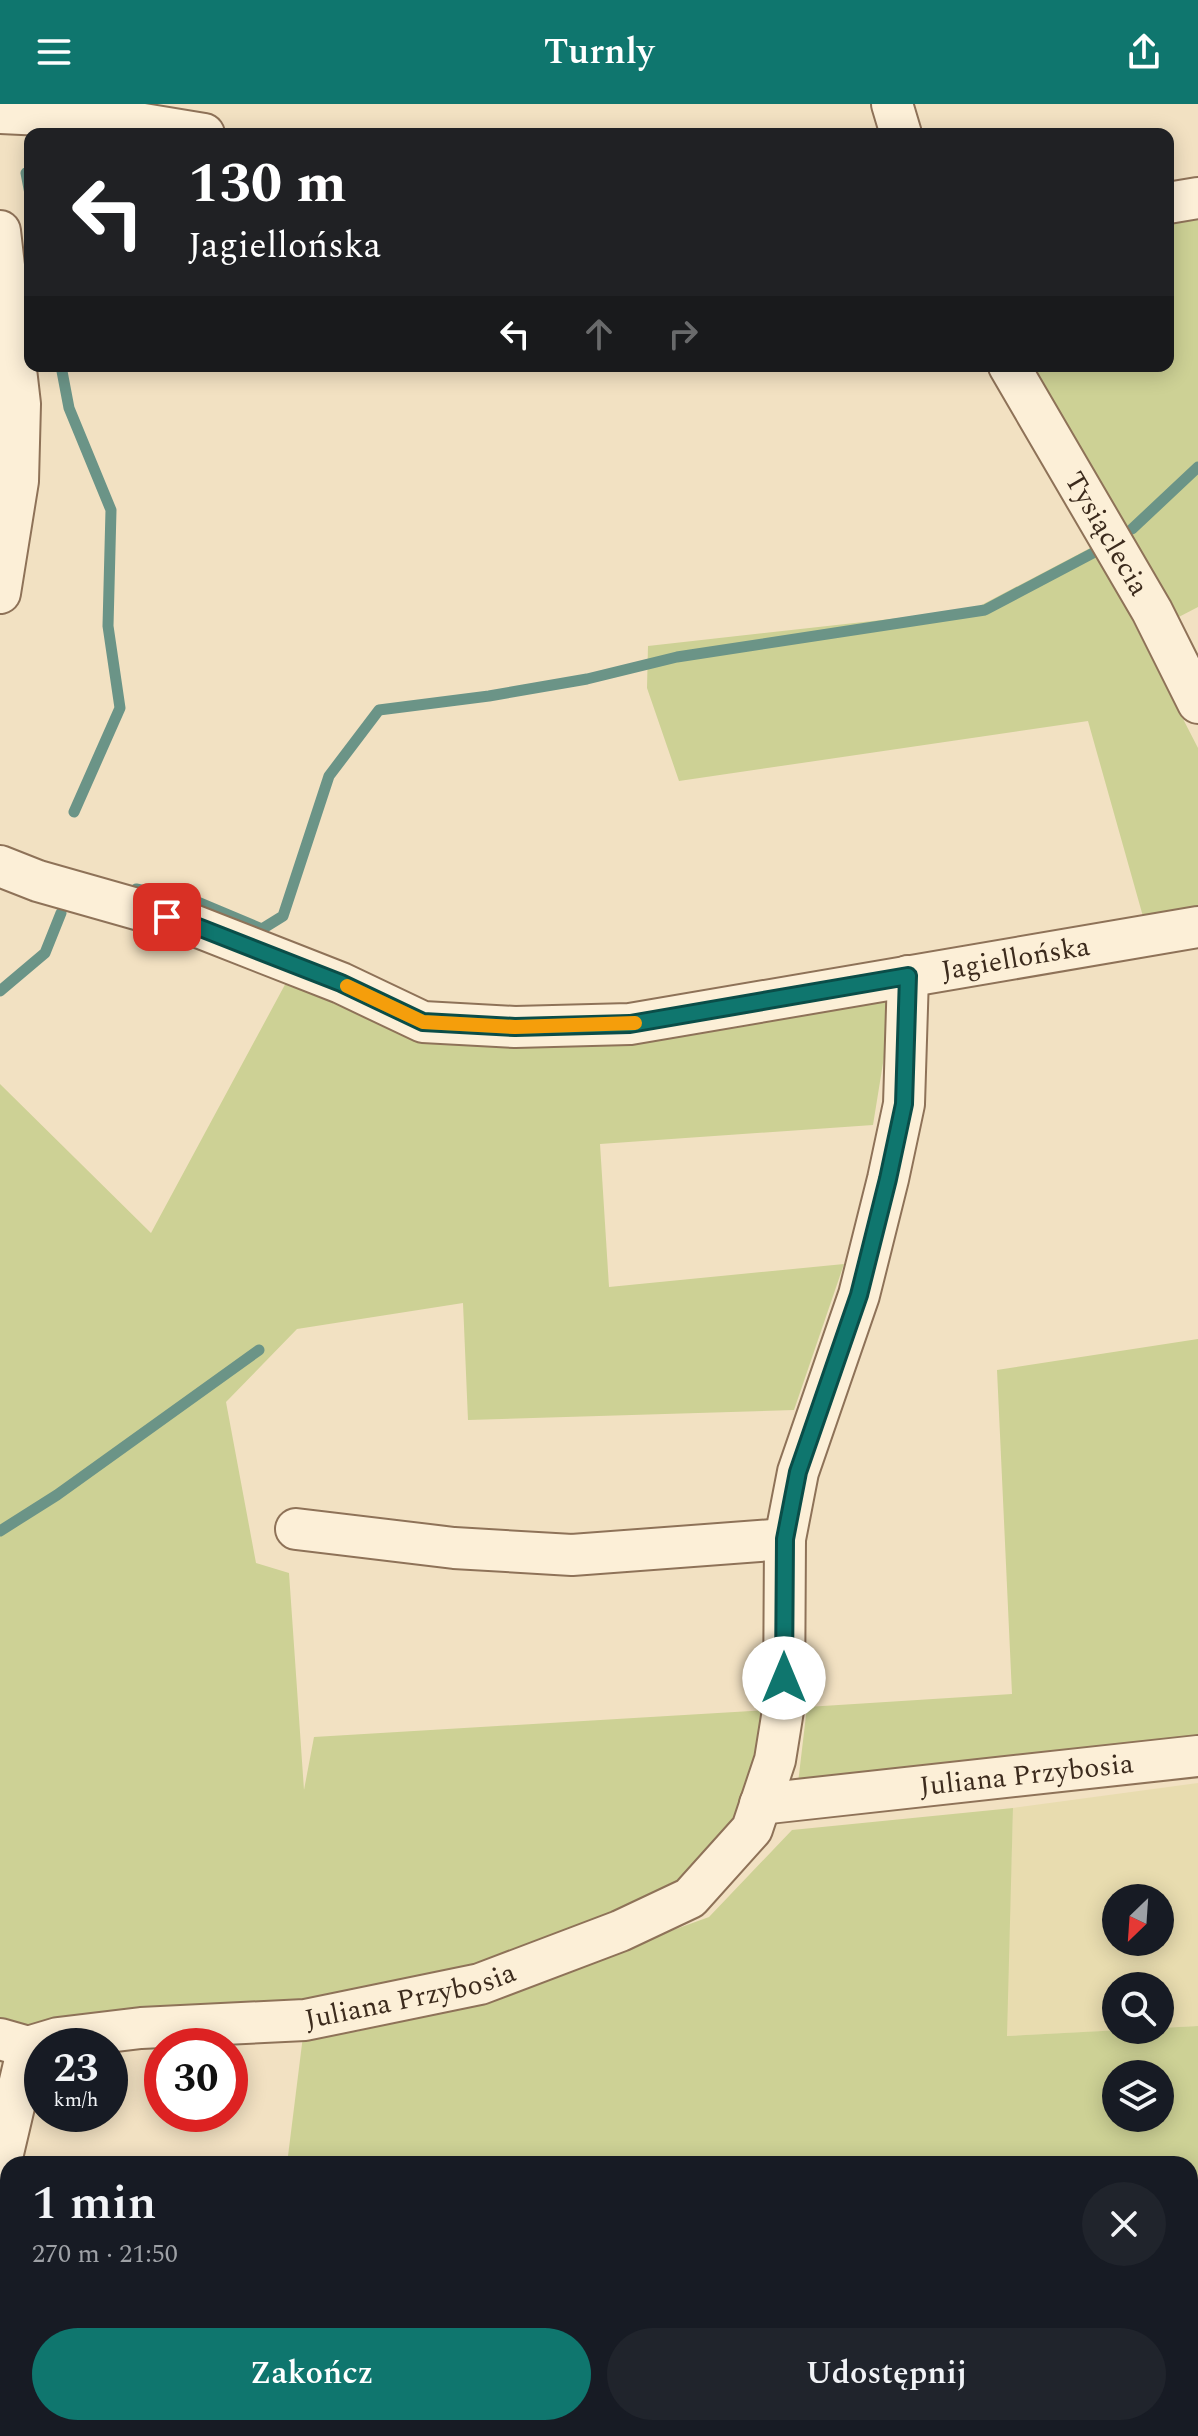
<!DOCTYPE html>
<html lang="pl">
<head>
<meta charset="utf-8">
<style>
	:root { --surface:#171b24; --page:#20242c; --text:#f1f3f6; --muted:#9ea1a6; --accent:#0f766e }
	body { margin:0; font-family:Spectral,serif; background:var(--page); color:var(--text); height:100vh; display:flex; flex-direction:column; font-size:30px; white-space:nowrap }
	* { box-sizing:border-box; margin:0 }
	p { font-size:26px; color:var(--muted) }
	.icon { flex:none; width:44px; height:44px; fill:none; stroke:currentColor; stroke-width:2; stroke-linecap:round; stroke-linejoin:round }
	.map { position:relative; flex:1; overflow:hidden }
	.details { position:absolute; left:0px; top:2052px; width:1198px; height:280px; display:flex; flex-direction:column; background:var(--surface); border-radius:24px 24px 0 0; box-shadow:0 4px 20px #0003 }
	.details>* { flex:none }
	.banner { position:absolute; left:24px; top:24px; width:1150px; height:244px; border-radius:16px; box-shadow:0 4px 20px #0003; background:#202124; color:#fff; overflow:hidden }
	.needle { width:52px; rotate:205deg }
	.controls { position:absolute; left:1102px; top:1780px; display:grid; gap:16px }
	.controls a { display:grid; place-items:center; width:72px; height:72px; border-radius:50%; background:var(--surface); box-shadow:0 4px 20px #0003; font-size:40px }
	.speed { position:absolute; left:24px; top:1924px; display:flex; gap:16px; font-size:40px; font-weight:700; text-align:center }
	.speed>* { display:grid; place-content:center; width:104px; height:104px; border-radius:50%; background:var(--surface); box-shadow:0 4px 20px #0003; line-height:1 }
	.speed small { font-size:20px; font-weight:400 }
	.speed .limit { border:12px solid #d22; background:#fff; color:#111 }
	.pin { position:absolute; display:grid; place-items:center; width:68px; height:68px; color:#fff; margin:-34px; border-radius:16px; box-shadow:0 4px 12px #0006 }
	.me { position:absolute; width:88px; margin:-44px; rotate:0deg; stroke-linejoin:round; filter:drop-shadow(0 0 6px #0008) }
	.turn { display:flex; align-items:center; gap:28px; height:168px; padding:0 32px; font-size:36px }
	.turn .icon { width:104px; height:104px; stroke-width:2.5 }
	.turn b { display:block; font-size:56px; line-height:68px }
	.lanes { display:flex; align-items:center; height:76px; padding:0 32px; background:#0003; justify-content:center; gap:40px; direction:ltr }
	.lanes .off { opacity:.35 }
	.round { display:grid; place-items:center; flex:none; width:84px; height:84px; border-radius:42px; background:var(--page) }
	.overview { display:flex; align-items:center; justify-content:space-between; height:136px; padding:0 32px }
	h1 { font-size:48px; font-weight:600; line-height:60px }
	.button { display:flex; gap:16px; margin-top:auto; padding:16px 32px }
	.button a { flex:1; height:92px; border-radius:48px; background:var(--accent); color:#fff; font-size:32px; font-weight:600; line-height:92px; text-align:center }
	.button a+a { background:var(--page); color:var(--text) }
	header { display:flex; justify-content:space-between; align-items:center; height:104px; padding:0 32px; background:var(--accent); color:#fff; font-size:36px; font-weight:600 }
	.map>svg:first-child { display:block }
</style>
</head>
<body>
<header><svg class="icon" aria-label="menu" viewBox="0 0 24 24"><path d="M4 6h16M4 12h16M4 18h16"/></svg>Turnly<svg class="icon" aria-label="share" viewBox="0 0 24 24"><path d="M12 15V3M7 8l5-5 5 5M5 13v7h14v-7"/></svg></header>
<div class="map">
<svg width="1198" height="2332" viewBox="0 0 1198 2332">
	<rect width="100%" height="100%" fill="#f2e1c2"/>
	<path fill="#e8dcaf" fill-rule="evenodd" d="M1198 1679V1922L1160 1924V1882H1116V1926H1127L1006 1932 1013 1704ZM1116 1794H1160V1838H1116Z
		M1190 2270H1198V2332H1098L1108 2324H1190Z"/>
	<path fill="#cdd195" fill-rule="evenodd" d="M1198 107V503L1173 516 1026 262H1168V112Z
		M1094 442 1198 644V808L1144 816 1088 617 679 677 647 584 648 542 972 506Z
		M288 875 425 932 895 885 873 1021 600 1040 609 1183 844 1160 794 1306 468 1316 463 1199 297 1225 226 1298 256 1459 289 1469 304 1686 314 1633 767 1606 745 1694 730 1728 680 1782 496 1856 301 1899 18 1923 0 1917V980L151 1129Z
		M1198 1235V1643L796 1696 807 1603 1012 1590 997 1266Z
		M1013 1704 1007 1932 1198 1922V2270H1190V2060H287L305 1916 356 1928 585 1858 709 1813 792 1726ZM1116 1970H1160V2014H1116Z
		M8 2121V2323L0 2322V2138Z
		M28 2324H270L265 2332H139Z
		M273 2324H1108L1098 2332H267Z"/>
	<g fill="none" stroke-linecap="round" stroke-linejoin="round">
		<path stroke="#6b9487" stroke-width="11" d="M26 69 30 90
			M61 262 69 304 111 406 108 522 120 604 74 708
			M1132 425 1198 363
			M136 785 193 796 262 825 283 812 329 672 379 606 489 592 587 575 677 553 985 506 1093 449
			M0 887 45 849 61 809
			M0 1427 57 1391 259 1246"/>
		<g stroke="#8e7258" stroke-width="44">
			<g id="minor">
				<path d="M892 0 901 30"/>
				<path d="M0 9 107 14 204 30"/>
				<path d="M1168 99 1198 94"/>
				<path d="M0 127 20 300 18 377 0 489"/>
				<path id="s1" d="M1009 262 1152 507 1198 599"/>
				<path id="s2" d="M0 762 38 777 193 821 341 879 423 918 515 923 630 920 1198 823"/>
				<path d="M296 1425 454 1444 572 1451 785 1435"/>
				<path id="s3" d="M760 1700 1198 1652"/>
				<path id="s4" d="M0 1935 28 1943 58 1934 141 1924 305 1916 480 1880 620 1827 690 1794 752 1725 775 1656 784 1600 785 1435 798 1368 859 1191 888 1075 904 1000 908 872"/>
				<path d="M0 2062 28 1943"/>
			</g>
		</g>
		<use href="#minor" stroke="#fcefd7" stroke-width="40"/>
	</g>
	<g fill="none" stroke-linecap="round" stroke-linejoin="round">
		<g stroke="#0a4d48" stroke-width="20">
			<path id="route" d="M167 813 193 821 341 879 423 918 515 923 630 920 908 872 904 1000 888 1075 859 1191 798 1368 785 1435 784 1574"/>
		</g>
		<use href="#route" stroke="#0f766e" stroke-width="14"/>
		<path stroke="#f59e0b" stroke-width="14" d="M347 882 423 918 515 923 635 919"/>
	</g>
	<g text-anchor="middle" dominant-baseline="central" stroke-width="7" stroke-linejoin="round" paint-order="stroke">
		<g font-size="28" fill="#3c2b1d" stroke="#f8ecd3">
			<text stroke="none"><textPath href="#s1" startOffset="194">Tysiąclecia</textPath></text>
			<text stroke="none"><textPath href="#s2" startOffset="1050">Jagiellońska</textPath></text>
			<text stroke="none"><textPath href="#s3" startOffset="268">Juliana Przybosia</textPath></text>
			<text stroke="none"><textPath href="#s4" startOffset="416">Juliana Przybosia</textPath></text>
		</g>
	</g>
</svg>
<div class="controls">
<a><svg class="needle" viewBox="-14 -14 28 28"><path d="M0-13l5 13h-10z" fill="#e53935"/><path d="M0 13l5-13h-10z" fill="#9ea1a6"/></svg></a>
<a><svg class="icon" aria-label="search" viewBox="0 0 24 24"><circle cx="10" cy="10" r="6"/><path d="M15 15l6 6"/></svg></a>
<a><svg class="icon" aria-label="layers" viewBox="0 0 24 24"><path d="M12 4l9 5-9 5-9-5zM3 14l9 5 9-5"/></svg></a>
</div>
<div class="speed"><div>23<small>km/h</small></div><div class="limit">30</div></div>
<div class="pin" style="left:167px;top:813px;background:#d93025"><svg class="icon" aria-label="arrive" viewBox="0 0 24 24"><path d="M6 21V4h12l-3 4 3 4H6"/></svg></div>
<svg class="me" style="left:784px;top:1574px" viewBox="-20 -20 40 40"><circle r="19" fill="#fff"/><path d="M0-13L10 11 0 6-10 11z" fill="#0f766e"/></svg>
<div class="banner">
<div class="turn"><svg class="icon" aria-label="left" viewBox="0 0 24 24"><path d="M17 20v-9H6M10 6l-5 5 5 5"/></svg><div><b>130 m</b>Jagiellońska</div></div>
<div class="lanes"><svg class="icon" aria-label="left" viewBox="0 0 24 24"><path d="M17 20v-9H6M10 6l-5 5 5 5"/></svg><svg class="icon off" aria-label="ahead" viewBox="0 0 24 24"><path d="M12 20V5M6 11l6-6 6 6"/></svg><svg class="icon off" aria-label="right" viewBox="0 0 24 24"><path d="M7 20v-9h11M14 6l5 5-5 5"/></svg></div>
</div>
<section class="details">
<div class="overview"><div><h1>1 min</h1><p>270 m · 21:50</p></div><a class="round"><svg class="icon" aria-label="close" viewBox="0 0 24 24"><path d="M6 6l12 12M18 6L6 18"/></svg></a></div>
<div class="button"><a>Zakończ</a><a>Udostępnij</a></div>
</section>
</div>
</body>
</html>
